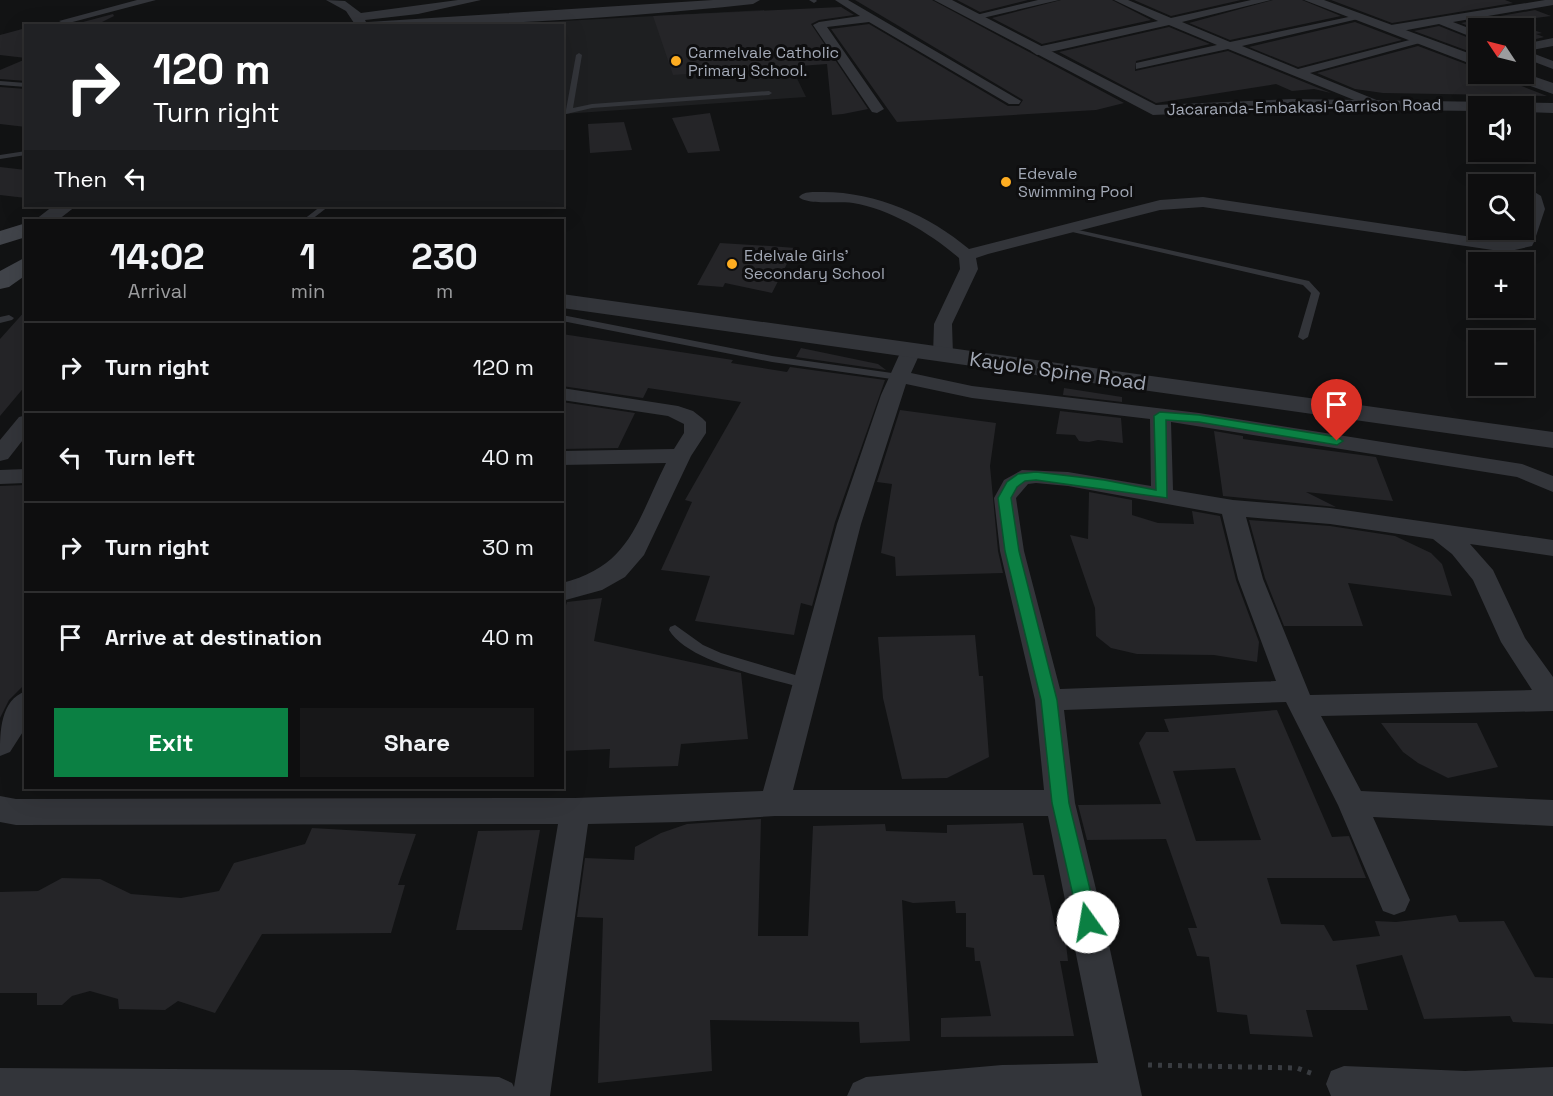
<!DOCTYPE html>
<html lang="en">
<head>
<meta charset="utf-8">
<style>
	:root { --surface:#0e0e0f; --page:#171718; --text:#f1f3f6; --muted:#9b9c9e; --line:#2e2e2f; --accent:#0b8043 }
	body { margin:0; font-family:"Space Grotesk",sans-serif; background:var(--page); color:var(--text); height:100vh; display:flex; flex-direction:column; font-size:22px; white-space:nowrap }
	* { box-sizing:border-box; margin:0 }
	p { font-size:20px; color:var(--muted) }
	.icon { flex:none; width:33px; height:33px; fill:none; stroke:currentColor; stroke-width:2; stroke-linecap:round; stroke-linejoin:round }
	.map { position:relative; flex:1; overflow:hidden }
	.sheet { position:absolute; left:24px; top:219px; width:540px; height:570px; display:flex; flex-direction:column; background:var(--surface); border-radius:0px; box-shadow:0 6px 24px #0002,0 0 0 2px var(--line) }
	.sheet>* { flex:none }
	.banner { position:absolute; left:24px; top:24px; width:540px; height:183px; border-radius:0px; box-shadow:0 6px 24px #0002,0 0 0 2px var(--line); background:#202124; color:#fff; overflow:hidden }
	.needle { width:39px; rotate:305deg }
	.controls { position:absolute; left:1468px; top:18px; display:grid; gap:12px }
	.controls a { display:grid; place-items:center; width:66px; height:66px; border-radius:0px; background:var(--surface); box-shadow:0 6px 24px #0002,0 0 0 2px var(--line); font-size:30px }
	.pin { position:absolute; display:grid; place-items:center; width:51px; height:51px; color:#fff; margin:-62px -26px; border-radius:50% 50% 50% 0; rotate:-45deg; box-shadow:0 0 6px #0007 }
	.pin .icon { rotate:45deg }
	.me { position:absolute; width:66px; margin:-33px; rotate:347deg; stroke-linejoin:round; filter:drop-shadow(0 0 4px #0008) }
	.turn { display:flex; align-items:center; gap:21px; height:126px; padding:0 30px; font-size:27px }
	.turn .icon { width:78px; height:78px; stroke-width:2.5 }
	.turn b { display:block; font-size:42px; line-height:51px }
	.then { display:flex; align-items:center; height:57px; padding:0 30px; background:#0003; gap:12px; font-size:22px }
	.eta { display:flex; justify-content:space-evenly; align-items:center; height:102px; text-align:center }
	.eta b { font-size:36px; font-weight:700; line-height:42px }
	.cta { display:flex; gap:12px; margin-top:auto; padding:12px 30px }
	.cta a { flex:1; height:69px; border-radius:0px; background:var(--accent); color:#fff; font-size:24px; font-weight:700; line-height:69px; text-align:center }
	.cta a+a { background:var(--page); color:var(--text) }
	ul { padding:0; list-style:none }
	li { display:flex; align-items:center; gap:18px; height:90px; padding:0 30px; border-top:2px solid var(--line) }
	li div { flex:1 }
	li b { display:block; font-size:22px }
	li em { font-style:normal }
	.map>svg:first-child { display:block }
</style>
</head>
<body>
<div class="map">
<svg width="1553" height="1096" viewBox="0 0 1553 1096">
	<rect width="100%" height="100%" fill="#121314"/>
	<path fill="#1e1f21" d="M764 10 806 97 563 114 562 26H469Z"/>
	<path fill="#252528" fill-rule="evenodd" d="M855 0H932L1124 103 1096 110 897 122 831 29 869 24 1008 106H1019L1023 100Z
		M957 0H1028L980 12Z
		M1061 0H1112L1151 20 1042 44 992 18Z
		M1134 0H1241L1171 16Z
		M1273 0H1302L1341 16 1230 40 1189 23Z
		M1331 0H1505L1513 3 1392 23Z
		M841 7 854 15 819 20 811 24 868 109 843 114 832 115 827 64 673 75 653 16Z
		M1535 10 1551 16 1519 20 1537 26 1525 27 1542 33 1536 34 1544 37 1524 42V28L1479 30 1461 23Z
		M113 14 114 16 94 26H68Z
		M1355 22 1402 40 1298 67 1249 47Z
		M1439 26 1479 42V55L1414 31Z
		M1169 27 1210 44 1136 61 1135 71 1228 51 1331 93 1314 89 1292 91 1276 84 1156 103 1059 52Z
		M26 28V58L0 55V35Z
		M1418 46 1479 69V74H1501L1504 79 1547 96 1383 93 1355 89 1317 73Z
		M26 59V81L0 79V70Z
		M0 87 26 89V127L0 124Z
		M710 113 720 151 688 153 672 118Z
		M624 122 632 150 590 153 588 124Z
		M0 167 26 170V198L0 195Z
		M720 243 770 246 795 248 772 293 725 283 723 287 697 285Z
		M26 310V385L0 416V339Z
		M562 334 733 360 731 363 787 372 790 367 885 380 835 522 812 606 801 603 794 635 695 621 710 576 661 570 692 502 685 500 741 402 648 388 643 398 562 386Z
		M801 348 878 364 886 370 796 357Z
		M1064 388 1122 397V402L1063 395Z
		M562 402 635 413 618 448 562 449Z
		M900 410 996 423 990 466 998 551 1003 573 896 576 895 557 881 553 892 484 877 482Z
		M1060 411 1121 418 1123 443 1098 440 1089 442 1079 441 1075 435 1056 434Z
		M1214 431 1243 436V439L1376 457 1393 501 1306 492 1336 507 1223 496Z
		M26 485V683L9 700 0 718V486Z
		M1089 492 1132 500V515L1158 523 1194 524 1192 511 1220 516 1236 580 1259 642 1257 662 1214 655 1137 654 1111 648 1096 636 1095 608 1070 535 1088 539Z
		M1249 520 1330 526 1395 536 1431 553 1442 564 1452 596 1348 583 1363 626H1284L1265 578Z
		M602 598 594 641 741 673 748 739 681 744 678 766 609 768 610 749 562 751V619L567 602Z
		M975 635 979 676H983L989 757 947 778 902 779 883 698 878 637Z
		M1277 710 1332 837 1349 836 1366 878H1267L1281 924 1324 925 1333 941 1380 936 1375 921 1396 922 1456 915 1459 922 1504 921 1535 977 1553 978V1024L1513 1022 1510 1016 1424 1019 1402 955 1356 965 1368 1010H1306L1313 1037 1250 1034 1247 1015 1217 1012 1209 957 1197 956 1188 928H1197L1166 839 1087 840 1078 805 1161 804 1139 743 1146 732H1169L1164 719ZM1235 768 1261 840 1196 841 1173 771Z
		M1381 723H1477L1498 767 1448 778 1418 763 1403 752Z
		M761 819 758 936H808L813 826 885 824 886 831 947 833V825L1023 823 1033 875H1044L1055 926 1064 927 1068 961H1060L1074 1036 941 1037V1018L991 1016 980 961H975L974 948 966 947V913H956L955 901 913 903 902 900 910 1041 860 1043 859 1022 710 1020 712 1071 598 1083 603 918 577 917 585 858 634 860 635 847 661 833 687 824Z
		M312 828 416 834 398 885H405L391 933 262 934 215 1013 178 1001 165 1010 119 1009 118 999 90 991 72 996 62 1005H37V993H0V892L38 891 62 878 100 879 131 894 181 898 219 891 234 863 305 844Z
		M540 830 522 930H456L478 831Z"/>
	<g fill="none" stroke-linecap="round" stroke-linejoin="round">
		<path stroke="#393c41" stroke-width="5" stroke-dasharray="4 6" stroke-linecap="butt" d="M1148 1065 1297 1068 1316 1075"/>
		<path fill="#33353a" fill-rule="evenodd" d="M809 0H816L817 1 814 3Z
			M579 53 582 55 573 108 592 104 769 91 772 93 769 95 592 108 562 115V111L566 110 576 55Z
			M0 81 26 83V87L0 85Z
			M26 151V155L0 159V155Z
			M321 206H329L311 220H303Z
			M1065 227 1309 281 1320 293 1308 337 1303 340 1298 337 1311 293 1303 285 1068 231H1065Z
			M9 315 14 318 12 320 0 323V317Z
			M562 315 772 356 899 374 904 377 899 380 772 362 562 321Z
			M675 625 703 645 721 653 812 680 814 684 812 688 807 689C770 678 689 663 669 630L670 627Z"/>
		<path fill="#33353a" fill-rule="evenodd" d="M137 0H156L65 24 59 21Z
			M326 0 345 1 361 13 458 0H481L418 14 365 20 368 26H356L346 11Z
			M835 0H848L1021 101 1019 104H1009L869 22 827 27 884 109 877 113 872 112 813 25 819 22 860 16Z
			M1038 0H1059L974 20 968 17Z
			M1114 0H1128L1171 18 1251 0H1271L1182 22 1230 42 1358 15V19L1242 46 1298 69 1421 37 1427 41 1310 73 1379 101 1381 104 1374 108 1228 49 1136 69V63L1217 45 1169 25 1037 55 1031 51 1037 47 1158 21Z
			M1545 0H1553V5L1453 22 1479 32V40L1439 24 1391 33 1385 29 1391 25Z
			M1553 38V46L1527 51 1553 61V69L1524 58V44Z
			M1533 191 1541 196 1545 209 1534 242 1532 246 1506 252 1203 207 1160 210 988 254 976 258 978 269 952 324 953 355 943 361 933 355 934 324 960 269 959 258C930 233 890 209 853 203 840 201 806 205 799 197 804 191 813 192 820 192 874 191 929 215 969 249L1160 200 1203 197 1506 242 1519 239C1524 224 1530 213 1525 196Z
			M911 345 921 351 911 373 972 386 1199 413 1522 464 1553 476V492L1517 477 1171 422 1173 490 1233 500 1330 508 1553 540V556L1470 544 1493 570 1525 638 1553 677V711L1321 716 1361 791 1553 800V826L1373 817 1410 900 1405 911 1394 915 1383 911 1338 805 1286 702 1064 710 1075 803 1104 922 1142 1096H847L853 1083 866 1077 1002 1065 1098 1063 1048 816H775L682 822 588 824 550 1096H0V1068L354 1070 499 1077 512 1083 514 1087 558 824 16 825 0 822V796L16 799 575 798 763 791 837 524 881 395 901 351ZM906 384 972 398 1150 419 1151 486 1068 472 1022 470 1004 480 994 498 1000 551 1035 700 1044 790H793L861 524ZM1036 483 1068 486 1222 514 1238 579 1276 681 1060 689 1024 551 1016 498 1028 484ZM1246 517 1330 524 1433 539 1452 554 1473 580 1501 642 1532 690 1310 695 1263 579Z
			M562 388 678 406 693 411 702 418 706 422V433L691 456 644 555 625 577 602 590 562 601V583C631 566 637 520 666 463L562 465V451L674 449 684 433V424L668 416 562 400Z
			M26 415V436L8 459 0 461V440L19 417Z
			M26 469V483L0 484V470Z
			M26 691V727L10 752 0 756C0 732 0 700 26 691Z
			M1344 1066 1465 1071 1553 1067V1096H1331L1326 1084 1331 1071Z"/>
		<path fill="#33353a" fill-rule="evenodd" d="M713 0H760L753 4C623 18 492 26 361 26L368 22Z
			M934 0H952L1156 105 1292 99 1553 103V113L1524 112V106H1479V111L1292 109 1153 115Z
			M1304 0H1324L1479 57V67Z
			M1524 73 1553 83V94L1505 77 1503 74Z
			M53 206H76L58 220H35Z
			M562 294 1553 432V448L562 308Z"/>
		<path fill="#41444a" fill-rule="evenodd" d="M26 223V237L0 245V231Z
			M26 257V275L9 287 0 289V271Z"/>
	</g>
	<path fill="#0b8043" stroke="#07532c" stroke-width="1.5" d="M1160 412 1199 415 1337 437 1343 441 1337 445 1199 422 1166 420 1167 498 1036 480 1025 481 1017 487 1011 498 1019 551 1057 700 1069 803 1098 922 1095 929 1088 931 1082 929 1079 922 1052 803 1041 700 1005 551 998 498 1007 482 1018 474 1036 472 1104 480 1156 490 1154 416Z"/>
	<g fill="#fead21" stroke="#0e0e0f" stroke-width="2">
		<circle cx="676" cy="61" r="6"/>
		<circle cx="1006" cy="182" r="6"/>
		<circle cx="732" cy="264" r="6"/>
	</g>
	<g text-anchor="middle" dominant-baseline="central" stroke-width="6" stroke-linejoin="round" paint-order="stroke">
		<g font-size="16" fill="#a3a9b6" stroke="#0e0e0f" text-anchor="start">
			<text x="688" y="52">Carmelvale Catholic<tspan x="688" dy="18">Primary School.</tspan></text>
			<text x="1018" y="173">Edevale<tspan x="1018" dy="18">Swimming Pool</tspan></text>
			<text x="744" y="255">Edelvale Girls'<tspan x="744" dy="18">Secondary School</tspan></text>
		</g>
		<g font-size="16" fill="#a3a9b6" stroke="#0e0e0f">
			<text transform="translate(1304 107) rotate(-1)">Jacaranda-Embakasi-Garrison Road</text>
		</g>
		<g font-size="20" fill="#a3a9b6" stroke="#0e0e0f">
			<text transform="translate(1058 371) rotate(8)">Kayole Spine Road</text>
		</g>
	</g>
</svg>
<div class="controls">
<a><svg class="needle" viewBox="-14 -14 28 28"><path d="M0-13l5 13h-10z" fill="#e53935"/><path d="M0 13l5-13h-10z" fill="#9b9c9e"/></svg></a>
<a><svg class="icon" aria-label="sound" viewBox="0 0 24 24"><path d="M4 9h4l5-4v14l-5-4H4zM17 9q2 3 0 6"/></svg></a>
<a><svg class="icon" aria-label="search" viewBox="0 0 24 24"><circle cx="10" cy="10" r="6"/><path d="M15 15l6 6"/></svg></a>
<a>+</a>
<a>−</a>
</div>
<div class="pin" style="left:1337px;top:441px;background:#d93025"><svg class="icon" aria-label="arrive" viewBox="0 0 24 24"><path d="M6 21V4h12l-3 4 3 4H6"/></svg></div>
<svg class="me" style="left:1088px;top:922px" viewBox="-20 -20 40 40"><circle r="19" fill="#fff"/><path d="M0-13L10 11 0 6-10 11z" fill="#0b8043"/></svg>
<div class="banner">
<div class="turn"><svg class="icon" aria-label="right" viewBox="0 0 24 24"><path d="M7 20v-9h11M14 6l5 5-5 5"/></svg><div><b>120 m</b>Turn right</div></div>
<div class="then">Then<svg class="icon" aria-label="left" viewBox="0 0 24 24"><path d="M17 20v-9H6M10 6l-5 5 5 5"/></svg></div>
</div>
<section class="sheet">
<div class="eta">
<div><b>14:02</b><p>Arrival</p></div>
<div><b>1</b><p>min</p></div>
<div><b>230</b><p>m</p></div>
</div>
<ul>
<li><svg class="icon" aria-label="right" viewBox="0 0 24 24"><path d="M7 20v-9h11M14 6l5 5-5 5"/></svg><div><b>Turn right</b></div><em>120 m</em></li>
<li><svg class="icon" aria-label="left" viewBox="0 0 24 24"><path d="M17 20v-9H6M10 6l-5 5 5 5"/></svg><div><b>Turn left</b></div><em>40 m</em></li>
<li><svg class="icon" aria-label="right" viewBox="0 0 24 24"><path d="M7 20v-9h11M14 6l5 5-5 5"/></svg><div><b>Turn right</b></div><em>30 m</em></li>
<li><svg class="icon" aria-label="arrive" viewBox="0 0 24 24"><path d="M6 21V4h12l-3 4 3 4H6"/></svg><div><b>Arrive at destination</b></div><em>40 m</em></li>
</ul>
<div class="cta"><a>Exit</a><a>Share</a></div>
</section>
</div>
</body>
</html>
